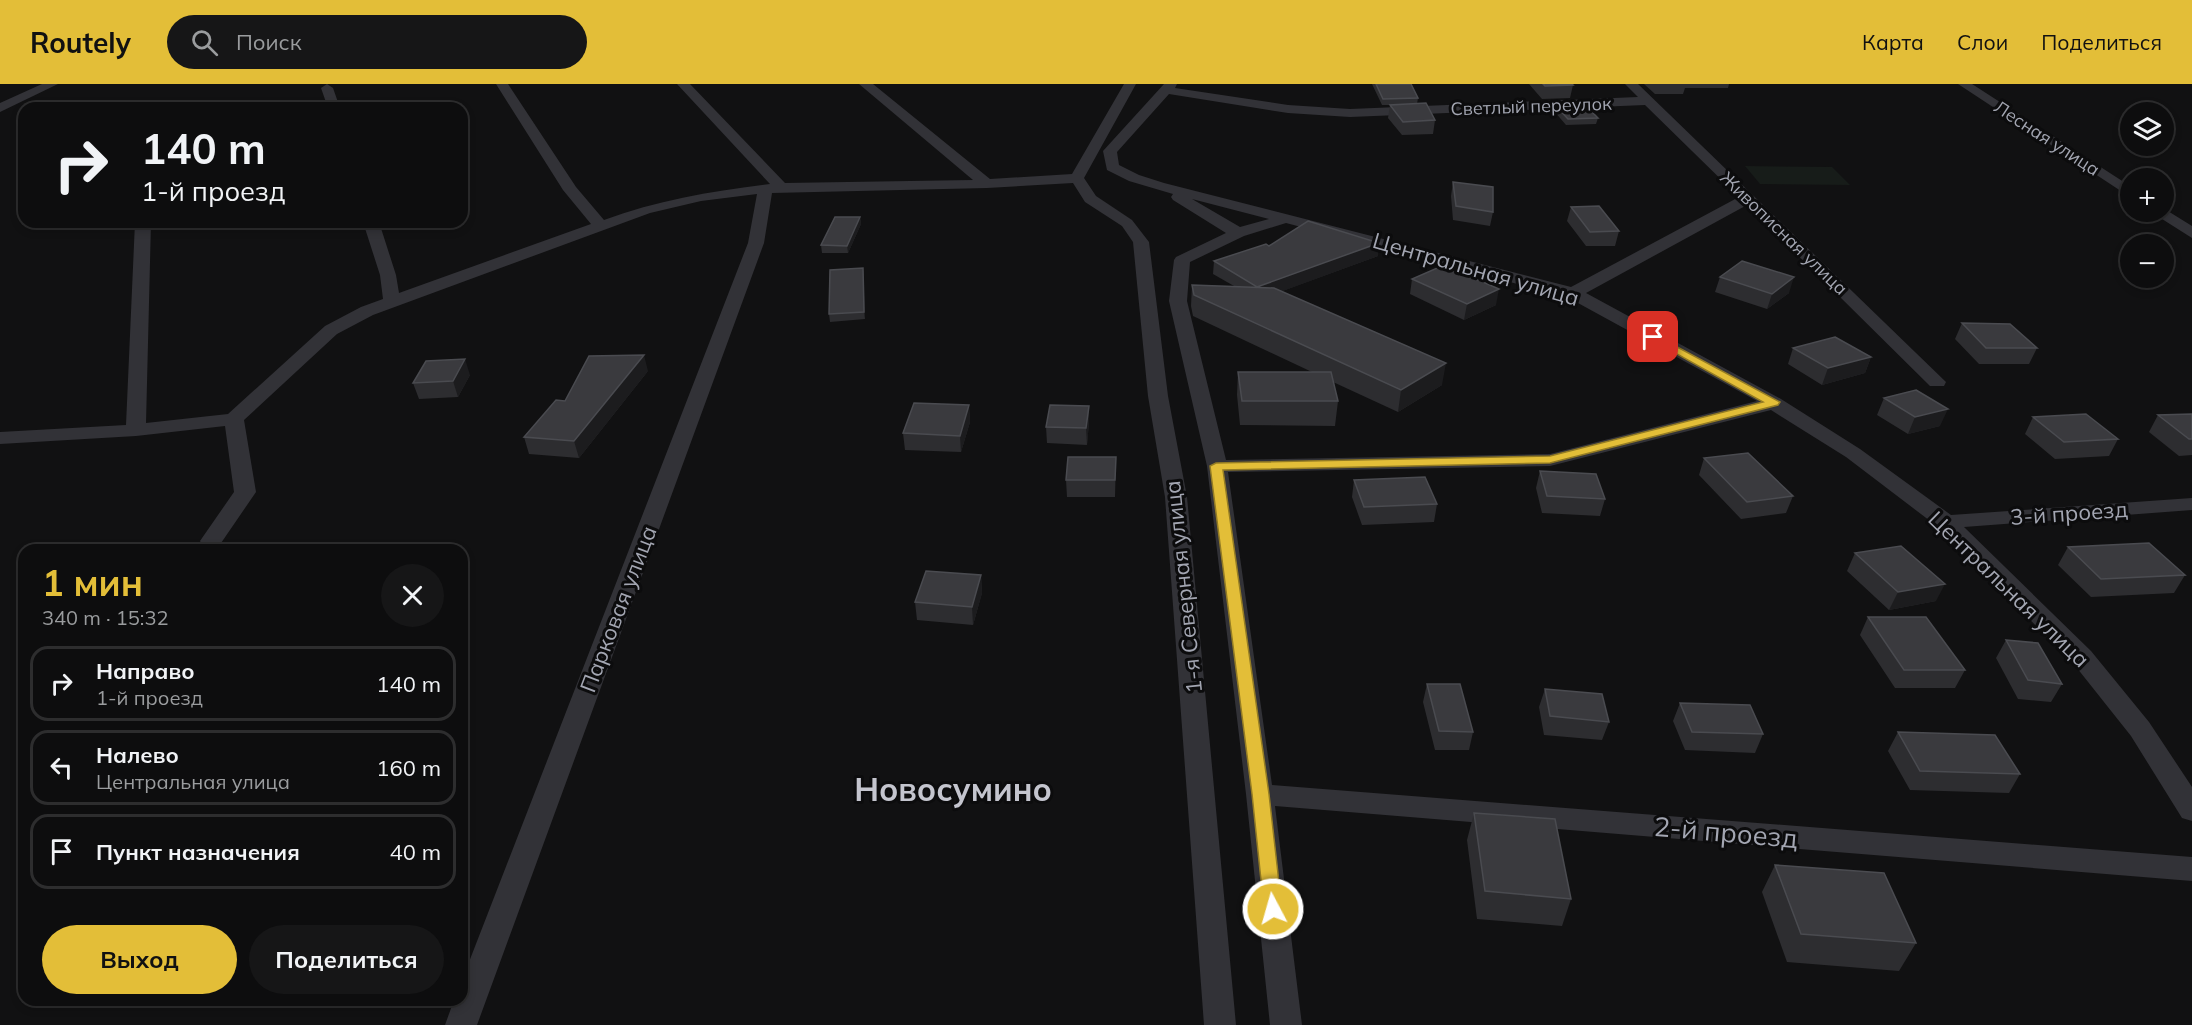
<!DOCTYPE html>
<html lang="ru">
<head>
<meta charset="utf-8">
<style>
	:root { --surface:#0d0d0e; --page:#161617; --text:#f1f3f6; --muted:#9a9c9e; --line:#2d2d2e; --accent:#e3be38 }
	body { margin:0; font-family:Mulish,sans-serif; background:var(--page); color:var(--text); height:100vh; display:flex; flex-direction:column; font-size:22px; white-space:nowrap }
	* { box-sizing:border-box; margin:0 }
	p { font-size:20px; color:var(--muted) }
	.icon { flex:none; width:33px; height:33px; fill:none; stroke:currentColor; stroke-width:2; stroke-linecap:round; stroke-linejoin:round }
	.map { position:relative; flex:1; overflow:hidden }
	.details { position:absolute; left:18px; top:460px; width:450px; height:462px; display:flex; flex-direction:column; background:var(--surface); border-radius:18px; box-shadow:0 3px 9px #0003,0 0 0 2px var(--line) }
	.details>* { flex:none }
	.guide { position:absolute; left:18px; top:18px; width:450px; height:126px; border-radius:18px; box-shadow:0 3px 9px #0003,0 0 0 2px var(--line); background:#0d0d0e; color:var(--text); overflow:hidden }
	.tools { position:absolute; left:2120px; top:18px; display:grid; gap:12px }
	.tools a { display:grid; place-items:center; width:54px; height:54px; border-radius:50%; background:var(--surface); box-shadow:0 3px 9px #0003,0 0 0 2px var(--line); font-size:30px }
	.pin { position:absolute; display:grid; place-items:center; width:51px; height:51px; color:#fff; margin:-26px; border-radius:12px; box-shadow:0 3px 9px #0006 }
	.me { position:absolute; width:66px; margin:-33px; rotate:354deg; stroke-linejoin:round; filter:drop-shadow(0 0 4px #0008) }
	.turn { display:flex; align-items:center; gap:21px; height:126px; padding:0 24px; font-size:27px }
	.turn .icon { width:78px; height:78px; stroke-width:2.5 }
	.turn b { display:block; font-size:42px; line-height:51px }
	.round { display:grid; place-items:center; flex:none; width:63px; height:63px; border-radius:32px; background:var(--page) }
	.summary { display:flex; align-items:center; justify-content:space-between; height:102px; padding:0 24px }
	h1 { font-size:36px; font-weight:700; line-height:45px; color:var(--accent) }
	.cta { display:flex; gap:12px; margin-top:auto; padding:12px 24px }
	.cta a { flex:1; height:69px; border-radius:36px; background:var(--accent); color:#111; font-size:24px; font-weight:700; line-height:69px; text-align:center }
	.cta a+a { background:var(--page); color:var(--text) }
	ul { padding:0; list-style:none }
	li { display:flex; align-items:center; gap:18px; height:75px; margin:0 12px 9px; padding:0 12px; border:3px solid var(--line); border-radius:18px }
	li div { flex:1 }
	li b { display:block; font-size:22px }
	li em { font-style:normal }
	header { display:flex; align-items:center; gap:36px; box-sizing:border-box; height:84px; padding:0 30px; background:var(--accent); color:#111 }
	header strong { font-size:28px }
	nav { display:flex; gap:33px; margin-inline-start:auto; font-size:21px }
	.search { width:420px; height:54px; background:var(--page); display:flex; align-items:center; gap:15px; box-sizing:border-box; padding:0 21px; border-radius:33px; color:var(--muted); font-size:22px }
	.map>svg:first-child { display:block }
</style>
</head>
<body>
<header>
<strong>Routely</strong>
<div class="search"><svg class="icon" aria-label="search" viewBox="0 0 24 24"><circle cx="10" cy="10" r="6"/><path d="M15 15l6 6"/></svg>Поиск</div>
<nav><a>Карта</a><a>Слои</a><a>Поделиться</a></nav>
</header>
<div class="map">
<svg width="2192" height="941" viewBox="0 0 2192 941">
	<rect width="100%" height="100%" fill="#111112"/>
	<path fill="#171c19" d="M1745 82 1832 83 1850 101 1760 100Z"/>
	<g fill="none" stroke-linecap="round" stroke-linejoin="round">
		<path fill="#323237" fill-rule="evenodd" d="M42 0H58L0 28V19Z
			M327 0 333 4 340 24H328L321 4Z
			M496 0H508L576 103 604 136C658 116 713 107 770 100L677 0H690L785 99 973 96 859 0H873L990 95 1072 90 1124 0H1136L1084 94 1096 112 1132 136 1149 158 1168 312 1187 413 1236 941H1204L1165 413 1148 312 1133 158 1122 142 1085 118 1073 99 987 104 772 109 764 159 477 941H445L454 916H462V896L748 159 757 110 701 117 650 129 373 231 337 250 244 336 256 408 219 462 211 464 203 462 200 457 234 408 225 342 136 352 0 360V348L126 341 135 138H151L146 339 228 330 325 242 361 223 383 215 380 191 363 138H379L396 191 399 209 591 140 563 106Z
			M1164 0H1177L1175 4 1288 21 1350 25 1638 13 1625 0H1638L1946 298 1944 302H1930L1747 121 1586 209 1781 315 1860 365 1951 431 2192 414V426L1964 443 2091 567 2149 638 2192 703V737L2182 734 2131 652 2073 579 1938 443 1846 373 1771 326 1550 382 1228 388 1272 701 2192 773V797L1275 722 1302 941H1270L1246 710 1207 382 1169 217 1174 176 1176 173 1226 149 1173 116 1171 113 1173 110 1129 97 1107 86 1103 67ZM1169 10 1288 29 1350 33 1645 21 1739 113 1571 203 1164 99 1139 91 1119 81 1117 68ZM1192 115 1269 135 1240 143ZM1286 139 1567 213 1757 317 1550 370 1226 376 1187 217 1190 178 1244 152Z
			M1958 0H1972L2130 102V113Z
			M2163 124 2192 142V154L2151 128H2163Z"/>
	</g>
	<path fill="#2d2d30" d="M1372 0H1411L1418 14 1417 20 1435 36 1433 50 1402 51 1388 34 1390 21H1382Z
		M1529 0H1572L1573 1 1570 14 1542 15Z
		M1644 0H1729L1728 4H1685L1683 10H1655Z
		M1555 21 1598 34 1596 40 1566 41 1554 27Z
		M1453 98 1493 128 1490 142 1453 136 1451 112Z
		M1571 123 1619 147 1615 162H1586L1567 137Z
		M860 133 861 140 848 169H822L821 161Z
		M1269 162 1378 172 1282 207 1442 301 1398 328 1333 298 1338 317 1335 342 1240 341 1237 311 1238 288H1312L1193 232 1191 222 1192 201 1234 202 1213 190 1214 177Z
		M863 184 865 235 830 238 829 230Z
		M1720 193 1789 209 1767 225 1715 208Z
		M1412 195 1496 221 1464 236 1410 210Z
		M1962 239 2037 264 2029 280H1979L1955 255Z
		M1793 264 1871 273 1865 289 1822 301 1788 280Z
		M648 287 579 374 529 370 524 353Z
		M470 291 458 313 419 315 413 299Z
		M1884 314 1940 342 1908 350 1877 331Z
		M969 321 970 338 961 368 905 366 903 349Z
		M1089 322V338L1087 361 1047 359 1046 343Z
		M2192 330V371L2179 372 2149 348 2158 331Z
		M2033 333 2118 355 2109 372 2055 375 2025 350Z
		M1116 373 1115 413H1067L1066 396Z
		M1704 374 1793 412 1786 429 1741 435 1699 391Z
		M1540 387 1605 415 1600 432 1542 429 1536 404Z
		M1354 396 1437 420 1434 438 1362 441 1352 413Z
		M2068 463 2185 491 2174 509 2091 513 2058 481Z
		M1855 469 1936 517 1889 526 1847 487Z
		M981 491 982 509 973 541 917 536 915 518Z
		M1868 533 1965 586 1955 604H1895L1860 551Z
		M2006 556 2062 600 2051 618 2018 615 1996 574Z
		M1427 600 1473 648 1469 666H1435L1423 618Z
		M1545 605 1609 638 1602 656 1544 651 1539 623Z
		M1680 619 1763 650 1755 669 1685 666 1673 637Z
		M1898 648 2020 690 2009 709 1910 706 1888 667Z
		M1474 729 1571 815 1562 842 1477 835 1467 756Z
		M1775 781 1916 859 1899 887 1787 878 1762 808Z"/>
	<path fill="#1c1c1e" d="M860 133 861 140 848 169 847 162Z
		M1379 159 1378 172 1256 217 1257 203Z
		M863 184 864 192 865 235 864 228Z
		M1794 193 1789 209 1767 225 1772 210Z
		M1499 205 1496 221 1464 236 1467 220Z
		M644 271 648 287 579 374 574 357Z
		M1871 273 1865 289 1822 301 1828 284Z
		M465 275 470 291 458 313 453 297Z
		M1446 279 1442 301 1398 328 1401 306Z
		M969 321 970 338 961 368 960 352Z
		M1089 322V338L1087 361 1086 344Z
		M1948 325 1940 342 1908 350 1915 333Z
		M981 491 982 509 973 541 972 523Z
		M1945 500 1936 517 1889 526 1898 508Z"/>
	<path fill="#3a3a3e" stroke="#4a4b50" stroke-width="1.5" d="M1376 0H1411L1418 14 1383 15Z
		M1543 0H1572L1573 1 1545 2Z
		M1426 19 1435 36 1403 38 1390 21Z
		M1583 19 1598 34 1568 35 1555 21Z
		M1453 98 1493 103V128L1456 122Z
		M1599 122 1619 147 1590 148 1571 123Z
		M835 133H860L847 162 821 161Z
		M1308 137 1379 159 1257 203 1214 177 1266 160 1269 162Z
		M1742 177 1794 193 1772 210 1720 193Z
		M1444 181 1499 205 1467 220 1412 195Z
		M863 184 864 228 829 230 830 186Z
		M1192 201 1274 204 1446 279 1401 306 1194 211Z
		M1962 239 2010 240 2037 264H1986Z
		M1835 253 1871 273 1828 284 1793 264Z
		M644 271 574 357 524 353 556 316 565 317 589 272Z
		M465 275 453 297 413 299 426 277Z
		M1238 288H1331L1338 317H1242Z
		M1916 306 1948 325 1915 333 1884 314Z
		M914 319 969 321 960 352 903 349Z
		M1050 321 1089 322 1086 344 1046 343Z
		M2086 330 2118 355 2064 358 2033 333Z
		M2192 330V355H2189L2158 331Z
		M1748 369 1793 412 1747 418 1704 374Z
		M1068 373H1116L1115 396H1066Z
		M1540 387 1596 390 1605 415 1547 412Z
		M1425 393 1437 420 1364 423 1354 396Z
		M2149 459 2185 491 2101 495 2068 463Z
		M1901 462 1945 500 1898 508 1855 469Z
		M926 487 981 491 972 523 915 518Z
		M1868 533H1926L1965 586H1904Z
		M2006 556 2038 559 2062 600 2028 596Z
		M1427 600H1460L1473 648 1439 647Z
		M1545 605 1602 610 1609 638 1550 632Z
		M1680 619 1750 621 1763 650 1692 648Z
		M1898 648 1995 651 2020 690 1920 687Z
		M1474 729 1555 735 1571 815 1485 807Z
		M1775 781 1884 789 1916 859 1801 850Z"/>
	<path fill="#e3be38" stroke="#947c24" stroke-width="1.5" d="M1653 250 1780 318 1778 321 1550 379 1223 386 1269 710 1282 825 1279 831 1273 833 1266 831 1264 825 1252 710 1210 382 1216 379 1550 372 1763 318 1650 255 1648 253Z"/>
	<g text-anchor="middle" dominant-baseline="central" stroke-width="6" stroke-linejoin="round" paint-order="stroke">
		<g font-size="18" fill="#a3a6b2" stroke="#0c0c0d">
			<text transform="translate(1531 22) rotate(-2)">Светлый переулок</text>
			<text transform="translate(2047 54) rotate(33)">Лесная улица</text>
			<text transform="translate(1784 149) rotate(44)">Живописная улица</text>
		</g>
		<g font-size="22" fill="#a3a6b2" stroke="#0c0c0d">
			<text transform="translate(1476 185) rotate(16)">Центральная улица</text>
			<text transform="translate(2069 429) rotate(-4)">3-й проезд</text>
			<text transform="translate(1183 503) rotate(-96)">1-я Северная улица</text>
			<text transform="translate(2009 505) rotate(44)">Центральная улица</text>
			<text transform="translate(618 525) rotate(-69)">Парковая улица</text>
		</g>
		<g font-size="27" fill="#a3a6b2" stroke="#0c0c0d">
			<text transform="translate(1726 748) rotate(5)">2-й проезд</text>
		</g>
		<g font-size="32" font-weight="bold" fill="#c4c5ce" stroke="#0c0c0d">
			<text x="953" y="705">Новосумино</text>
		</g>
	</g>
</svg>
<div class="tools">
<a><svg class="icon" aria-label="layers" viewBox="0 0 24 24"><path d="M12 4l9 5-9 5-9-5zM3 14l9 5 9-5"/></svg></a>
<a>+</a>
<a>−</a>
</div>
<div class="pin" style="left:1653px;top:253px;background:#d93025"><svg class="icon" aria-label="arrive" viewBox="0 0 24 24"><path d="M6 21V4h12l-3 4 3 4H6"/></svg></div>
<svg class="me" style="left:1273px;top:825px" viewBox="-20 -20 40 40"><circle r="17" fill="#e3be38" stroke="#fff" stroke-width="3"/><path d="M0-11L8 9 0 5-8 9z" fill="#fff"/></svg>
<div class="guide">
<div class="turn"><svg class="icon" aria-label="right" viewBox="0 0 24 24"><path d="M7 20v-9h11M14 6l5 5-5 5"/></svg><div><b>140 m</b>1-й проезд</div></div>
</div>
<section class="details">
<div class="summary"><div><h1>1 мин</h1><p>340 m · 15:32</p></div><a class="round"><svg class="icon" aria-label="close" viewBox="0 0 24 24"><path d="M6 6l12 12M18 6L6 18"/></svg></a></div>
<ul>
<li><svg class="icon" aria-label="right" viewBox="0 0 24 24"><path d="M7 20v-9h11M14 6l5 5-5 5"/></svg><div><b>Направо</b><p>1-й проезд</p></div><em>140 m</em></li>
<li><svg class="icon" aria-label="left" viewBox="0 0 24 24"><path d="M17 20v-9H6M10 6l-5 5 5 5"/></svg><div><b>Налево</b><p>Центральная улица</p></div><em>160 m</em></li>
<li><svg class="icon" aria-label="arrive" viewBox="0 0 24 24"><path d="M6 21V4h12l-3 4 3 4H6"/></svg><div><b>Пункт назначения</b></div><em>40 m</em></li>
</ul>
<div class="cta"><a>Выход</a><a>Поделиться</a></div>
</section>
</div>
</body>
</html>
